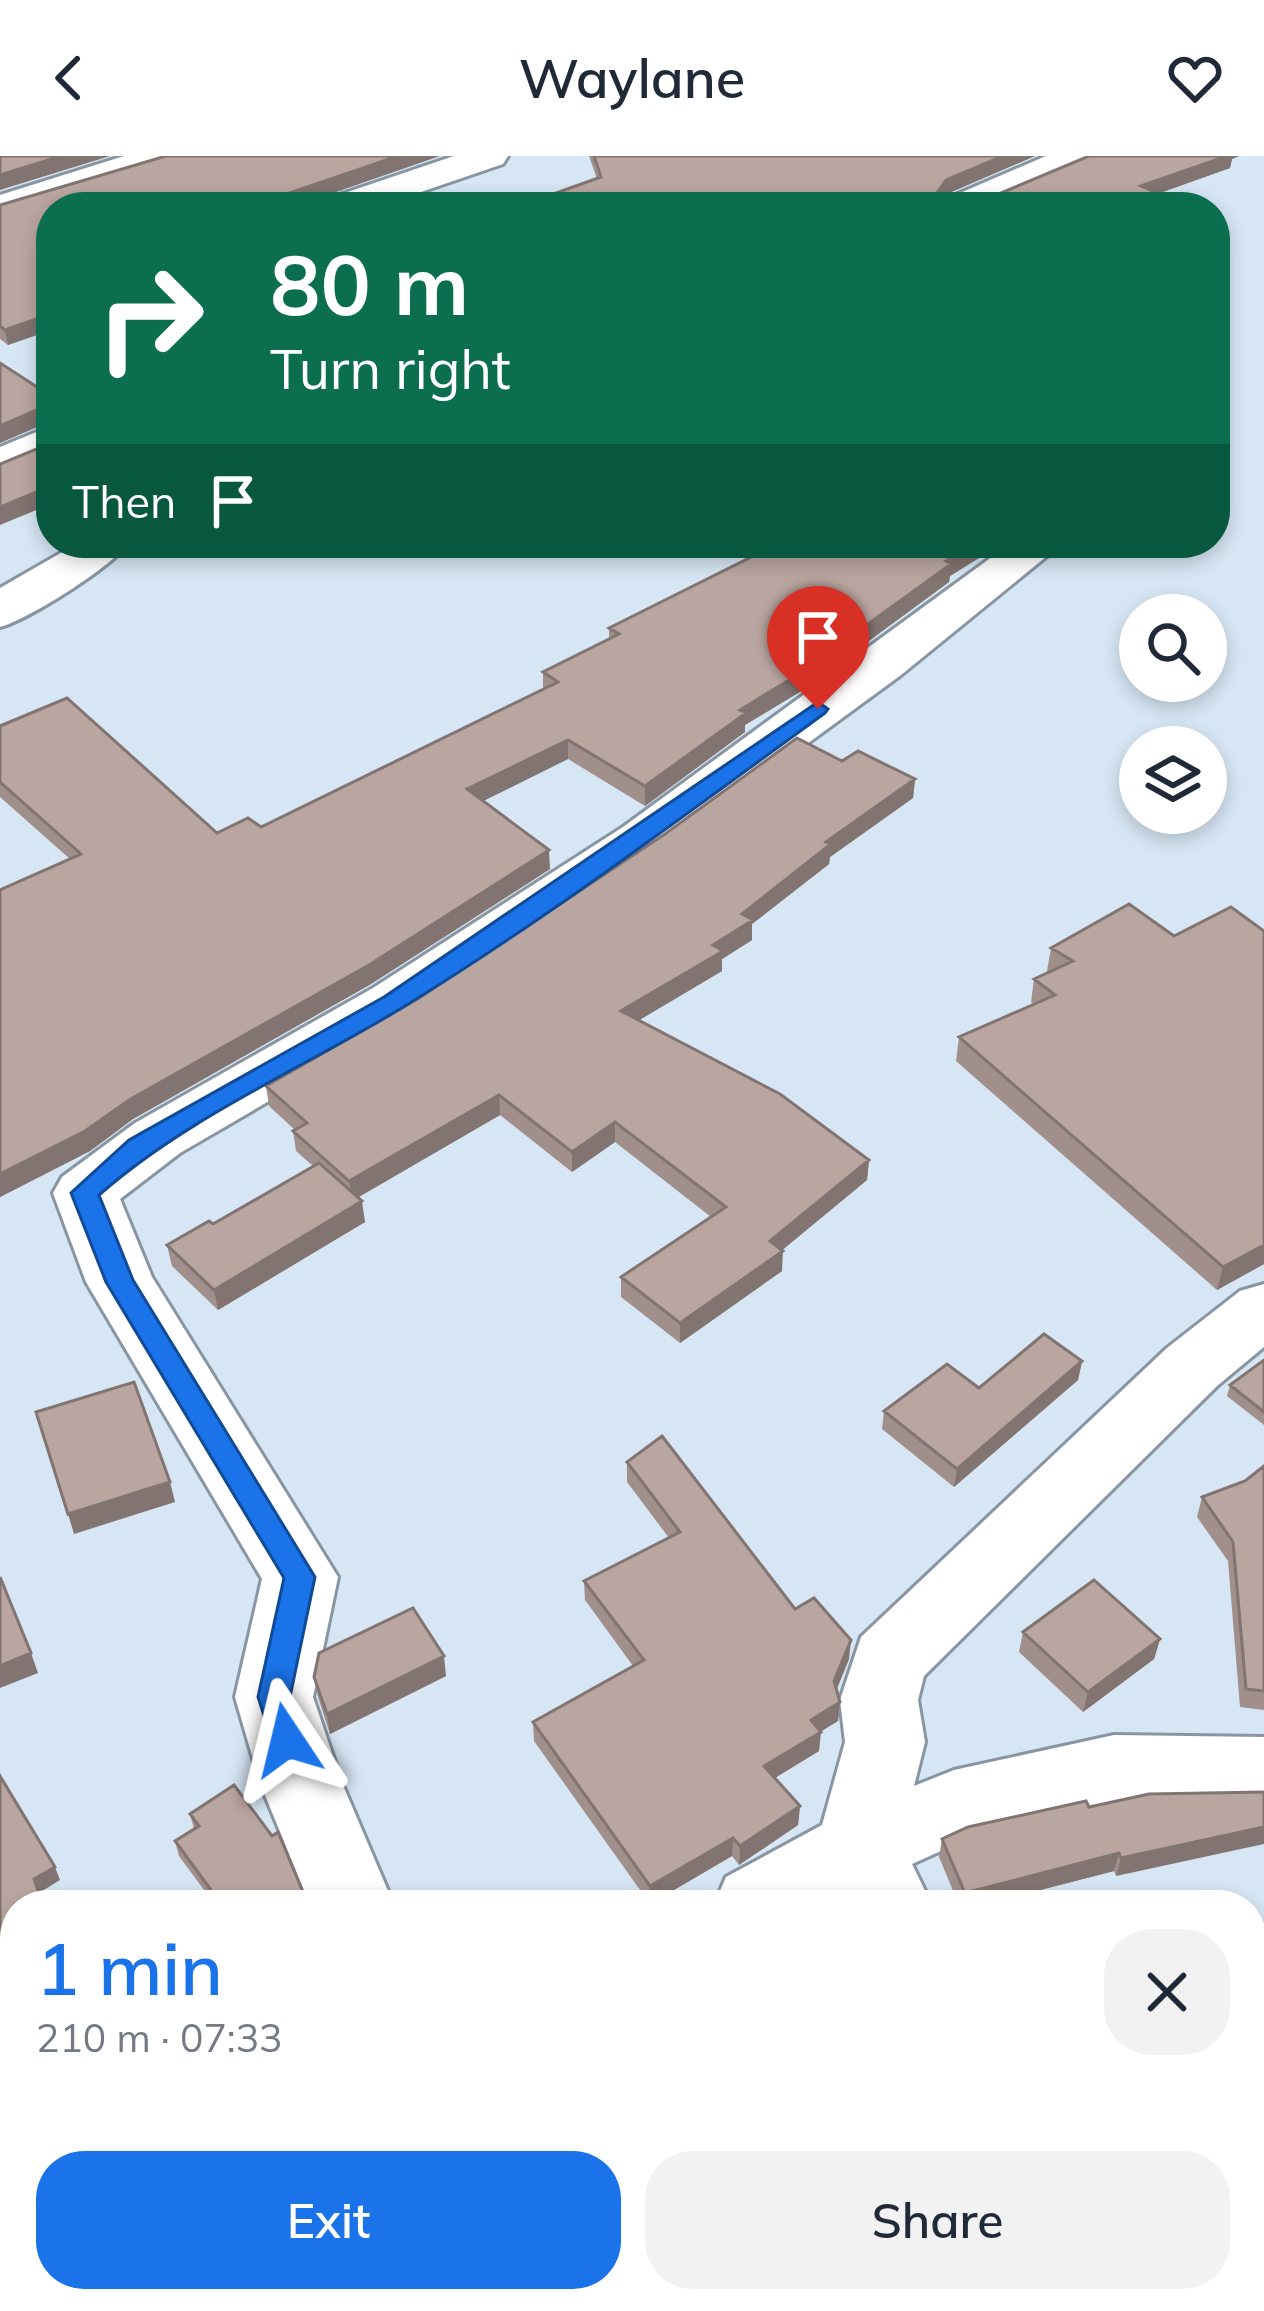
<!DOCTYPE html>
<html lang="en">
<head>
<meta charset="utf-8">
<style>
	:root { --surface:#fff; --page:#f2f2f3; --text:#1f2937; --muted:#747a83; --accent:#1a73e8 }
	body { margin:0; font-family:Mulish,sans-serif; background:var(--page); color:var(--text); height:100vh; display:flex; flex-direction:column; font-size:45px; white-space:nowrap }
	* { box-sizing:border-box; margin:0 }
	p { font-size:39px; color:var(--muted) }
	.icon { flex:none; width:66px; height:66px; fill:none; stroke:currentColor; stroke-width:2; stroke-linecap:round; stroke-linejoin:round }
	.map { position:relative; flex:1; overflow:hidden }
	.drawer { position:absolute; left:0px; top:1734px; width:1266px; height:423px; display:flex; flex-direction:column; background:var(--surface); border-radius:48px 48px 0 0; box-shadow:0 6px 18px #0003 }
	.drawer>* { flex:none }
	.hud { position:absolute; left:36px; top:36px; width:1194px; height:366px; border-radius:48px; box-shadow:0 6px 18px #0003; background:#0b6e4f; color:#fff; overflow:hidden }
	.controls { position:absolute; left:1119px; top:438px; display:grid; gap:24px }
	.controls a { display:grid; place-items:center; width:108px; height:108px; border-radius:50%; background:var(--surface); box-shadow:0 6px 18px #0003; font-size:60px }
	.pin { position:absolute; display:grid; place-items:center; width:102px; height:102px; color:#fff; margin:-123px -51px; border-radius:50% 50% 50% 0; rotate:-45deg; box-shadow:0 0 12px #0007 }
	.pin .icon { rotate:45deg }
	.me { position:absolute; width:132px; margin:-66px; rotate:350deg; stroke-linejoin:round; filter:drop-shadow(0 0 9px #0008) }
	.turn { display:flex; align-items:center; gap:42px; height:252px; padding:0 36px; font-size:54px }
	.turn .icon { width:156px; height:156px; stroke-width:2.5 }
	.turn b { display:block; font-size:84px; line-height:102px }
	.then { display:flex; align-items:center; height:114px; padding:0 36px; background:#0003; gap:24px; font-size:45px }
	.round { display:grid; place-items:center; flex:none; width:126px; height:126px; border-radius:48px; background:var(--page) }
	.headline { display:flex; align-items:center; justify-content:space-between; height:204px; padding:0 36px }
	h1 { font-size:72px; font-weight:600; line-height:90px; color:var(--accent) }
	.action { display:flex; gap:24px; margin-top:auto; padding:24px 36px }
	.action a { flex:1; height:138px; border-radius:48px; background:var(--accent); color:#fff; font-size:48px; font-weight:600; line-height:138px; text-align:center }
	.action a+a { background:var(--page); color:var(--text) }
	header { display:flex; justify-content:space-between; align-items:center; height:156px; padding:0 36px; background:var(--surface); font-size:54px; font-weight:600 }
	.map>svg:first-child { display:block }
</style>
</head>
<body>
<header><svg class="icon" aria-label="back" viewBox="0 0 24 24"><path d="M15 5l-7 7 7 7"/></svg>Waylane<svg class="icon" aria-label="heart" viewBox="0 0 24 24"><path d="M12 20l-8-8c-3-5 5-10 8-4 3-6 11-1 8 4z"/></svg></header>
<div class="map">
<svg width="1264" height="2155" viewBox="0 0 1264 2155">
	<rect width="100%" height="100%" fill="#d7e6f4"/>
	<g fill="none" stroke-linecap="round" stroke-linejoin="round">
		<g stroke="#8896a3" stroke-width="6">
			<path id="street" d="M124 0H179L174 8 0 62V39Z
				M454 0H508L503 8 377 51H321L327 43Z
				M1046 0H1095L1090 8 991 51H940L946 43Z
				M51 270V300L0 321V291Z
				M78 387H128C112 411 27 464 0 471V432Z
				M1011 387H1063L901 519 662 694 415 860 180 997 120 1043 152 1121 338 1421 313 1541 342 1627 394 1749H310L260 1627 235 1541 262 1423 86 1126 53 1037 62 1021 135 967 373 832 623 671Z
				M1264 1128V1191L1217 1230 924 1520 918 1544 925 1586 914 1630 954 1614 1114 1579 1264 1581V1653L1114 1651 963 1685 912 1708 932 1749H845L842 1744 834 1749H714L726 1721 822 1669 845 1586 840 1544 861 1481 1167 1192 1240 1135Z
				M179 2142H286L280 2155H174Z
				M1065 2142H1163L1168 2155H1071Z"/>
		</g>
		<use href="#street" fill="#fff" fill-rule="evenodd"/>
	</g>
	<path fill="#a08f8a" d="M589 0H1035L947 38 994 40 1089 0H1239L1232 3 1230 12 1157 38 1155 51 597 23Z
		M0 49 51 51V174L8 189 0 183Z
		M755 387H1003L950 420 949 426 798 537 745 569V576L645 650 568 603 483 645 550 713 371 828 133 963 90 995 0 1041V734L70 703 0 641V570L217 677 261 671 543 533V516L609 482V472L751 401 752 389Z
		M842 605 915 623 913 642 830 701 829 708 752 768V784L722 803V815L639 864 869 1004 867 1024 782 1094V1115L680 1187 621 1141V1121L711 1061 615 986 572 1016 500 959 358 1041 365 1066 218 1154 172 1110 167 1089 213 1068 313 1010 296 995 293 975 295 974 269 950 266 930Z
		M1129 748 1264 1108 1217 1134 956 905 959 881 1034 848 1031 846 1034 823 1049 816 1047 815 1051 792Z
		M1264 1204V1269L1227 1240 1230 1229Z
		M1082 1205 1078 1224 954 1331 882 1273 884 1255Z
		M627 1306 849 1503 837 1533 840 1546 838 1565 820 1575 819 1595 775 1622 800 1650 798 1669 739 1709 732 1700 650 1748 534 1585 533 1566 633 1510 585 1444 584 1425 669 1382 627 1326Z
		M1264 1310V1554L1240 1551 1228 1405 1197 1361 1202 1341 1245 1325Z
		M1023 1476 1160 1483 1154 1503 1083 1556 1019 1496Z
		M446 1520 330 1578 318 1541 314 1521Z
		M1149 1638 1116 1720 1114 1715 982 1749H959L939 1701 942 1683Z
		M190 1658 303 1736 316 1749H215L179 1700 175 1685 194 1673Z
		M1251 1921 1264 2155H1205L1193 2142H1251Z"/>
	<path fill="#827470" d="M61 0H110L0 34V19Z
		M398 0H440L293 51H248Z
		M1003 0H1035L944 39 937 37 946 24Z
		M1222 0H1239L1232 3 1230 12 1157 38 1155 51H1120L1141 30Z
		M51 158V174L8 189 5 174Z
		M46 250 49 266 0 287V270Z
		M51 330V348L0 369V351Z
		M976 387H1003L950 420 949 426 798 537 745 569V576L645 650V630L740 554 946 405Z
		M568 584V603L469 652 467 633Z
		M915 623 913 642 830 701 829 708 752 768V784L722 803V815L621 875V855L713 789 742 758 826 686Z
		M549 694 550 713 371 828 133 963 90 995 0 1041V1018Z
		M499 939 500 959 352 1045 349 1025Z
		M615 966V986L572 1016V996Z
		M869 1004 867 1024 769 1105 770 1085Z
		M362 1045 365 1066 218 1154 214 1134Z
		M1264 1089V1108L1217 1134 1223 1111Z
		M783 1095 782 1115 680 1187V1167Z
		M1082 1205 1078 1224 954 1331 957 1313Z
		M170 1326 175 1346 74 1378 68 1358Z
		M1160 1483 1154 1503 1083 1556 1088 1536Z
		M851 1484 849 1503 832 1544 834 1525Z
		M31 1497 38 1517 0 1532V1510Z
		M444 1500 446 1520 330 1578 327 1558Z
		M840 1546 838 1565 809 1583 811 1564Z
		M821 1576 819 1595 763 1629 764 1610Z
		M800 1650 798 1669 739 1709 740 1690Z
		M1264 1671V1688L1116 1720 1121 1702Z
		M733 1682 732 1700 650 1748V1730Z
		M1119 1697 1114 1715 982 1749H962L965 1737Z
		M55 1711 60 1724 39 1737 34 1723Z
		M314 1739 316 1749H297Z
		M1264 1898V1913L1251 1917V1902Z
		M15 1986V2000L0 2005V1991Z"/>
	<path fill="#baa6a0" stroke="#827470" stroke-width="3" d="M0 0H61L0 19Z
		M166 0H398L248 51H51V158L5 174 0 170V49Z
		M594 0H1003L946 24 937 37 994 40 1089 0H1227L1141 30 1157 37 1120 51H517L601 21Z
		M0 207 51 240V253L46 250 0 270Z
		M51 287V330L0 351V308Z
		M755 387H976L946 405 951 408 799 518 740 554 746 557 645 630 568 584 467 633 549 694 369 809 129 944 85 975 0 1018V734L81 698 0 626V570L67 542 217 677 248 662 261 671 558 526 543 516 619 478 609 472 763 395 752 389Z
		M797 582 842 605 858 595 915 623 826 686 831 688 742 758 753 764 713 789 723 795 621 855 780 938 869 1004 770 1085 783 1095 680 1167 621 1121 726 1051 615 966 572 996 499 939 349 1025 293 975 307 967 266 930 416 844 665 678Z
		M1129 748 1174 780 1231 751 1264 775V1089L1223 1111 959 881 1055 839 1034 823 1073 805 1051 792Z
		M319 1007 362 1045 214 1134 167 1089 209 1065 213 1068Z
		M1044 1178 1082 1205 957 1313 884 1255 947 1208 979 1232Z
		M1264 1204V1256L1230 1229Z
		M134 1226 170 1326 68 1358 36 1256Z
		M662 1280 795 1453 814 1442 851 1484 834 1525 840 1546 811 1564 821 1576 764 1610 800 1650 740 1690 733 1682 650 1730 533 1566 644 1504 584 1425 680 1376 627 1306Z
		M1264 1310V1535L1246 1533 1233 1386 1202 1341 1245 1325Z
		M0 1421 31 1497 0 1510Z
		M1094 1424 1160 1483 1088 1536 1023 1476Z
		M413 1452 444 1500 327 1558 314 1521 319 1497Z
		M0 1620 55 1711 34 1723 43 1749H15V1986L0 1991Z
		M234 1629 272 1680 278 1676 303 1736 314 1739 297 1749H222L175 1685 199 1670 190 1658Z
		M1264 1636V1671L1121 1702 1119 1697 965 1737 942 1683 968 1671 1086 1645 1089 1651 1149 1638Z
		M1251 1792 1264 1802V1856L1256 1865 1264 1871V1898L1251 1902Z
		M1264 1914V1969L1261 1973 1264 1975V2155H1233L1221 2142H1251V2078L1253 2076 1251 2075V1921Z
		M15 2100V2142H101L102 2155H16L7 2102Z
		M430 2142H620L624 2155H434Z"/>
	<path fill="#1a73e8" stroke="#114b97" stroke-width="3" d="M818 546 828 553 825 557C686 658 547 763 400 853 299 914 188 961 99 1039L133 1124 315 1421 290 1541 304 1584 299 1594 287 1598 275 1594 258 1541 284 1422 106 1126 71 1037 129 984 384 841Z"/>
</svg>
<div class="controls">
<a><svg class="icon" aria-label="search" viewBox="0 0 24 24"><circle cx="10" cy="10" r="6"/><path d="M15 15l6 6"/></svg></a>
<a><svg class="icon" aria-label="layers" viewBox="0 0 24 24"><path d="M12 4l9 5-9 5-9-5zM3 14l9 5 9-5"/></svg></a>
</div>
<div class="pin" style="left:818px;top:553px;background:#d93025"><svg class="icon" aria-label="arrive" viewBox="0 0 24 24"><path d="M6 21V4h12l-3 4 3 4H6"/></svg></div>
<svg class="me" style="left:287px;top:1584px" viewBox="-20 -20 40 40"><path d="M0-17L14 15 0 8-14 15z" fill="#1a73e8" stroke="#fff" stroke-width="4"/></svg>
<div class="hud">
<div class="turn"><svg class="icon" aria-label="right" viewBox="0 0 24 24"><path d="M7 20v-9h11M14 6l5 5-5 5"/></svg><div><b>80 m</b>Turn right</div></div>
<div class="then">Then<svg class="icon" aria-label="arrive" viewBox="0 0 24 24"><path d="M6 21V4h12l-3 4 3 4H6"/></svg></div>
</div>
<section class="drawer">
<div class="headline"><div><h1>1 min</h1><p>210 m · 07:33</p></div><a class="round"><svg class="icon" aria-label="close" viewBox="0 0 24 24"><path d="M6 6l12 12M18 6L6 18"/></svg></a></div>
<div class="action"><a>Exit</a><a>Share</a></div>
</section>
</div>
</body>
</html>
